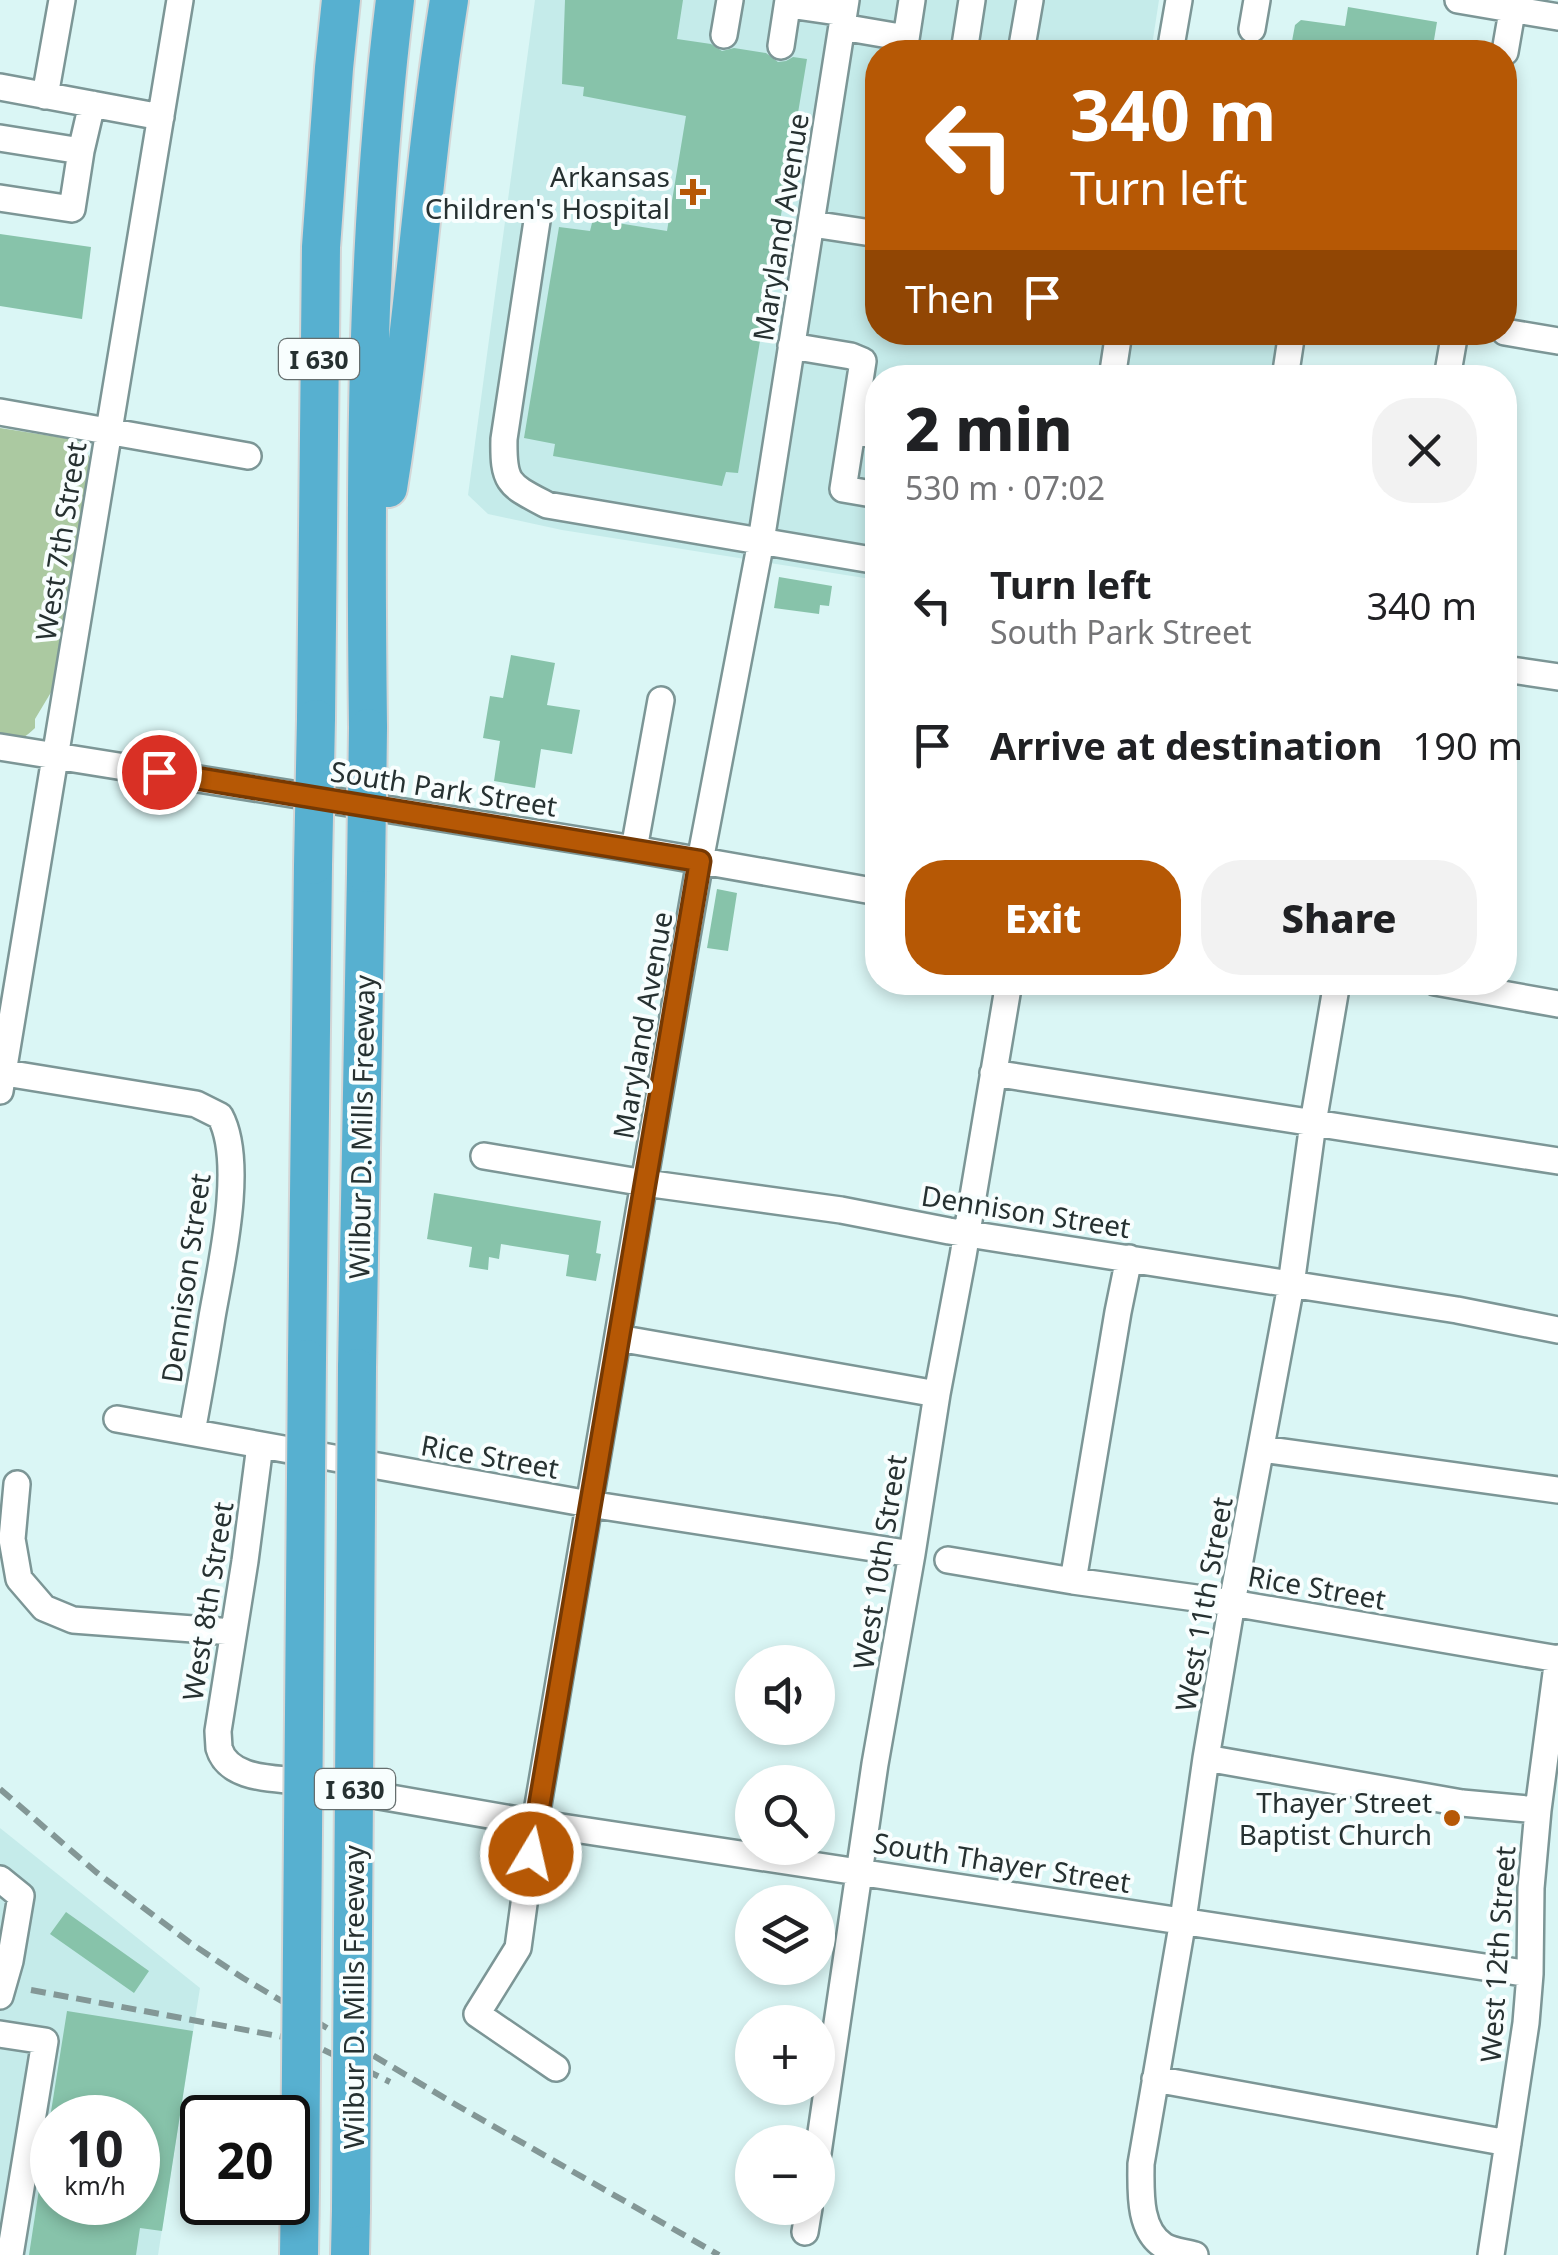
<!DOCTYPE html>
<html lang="en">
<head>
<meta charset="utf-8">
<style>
	:root { --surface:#fff; --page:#f2f2f2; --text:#202124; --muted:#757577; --accent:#b65805 }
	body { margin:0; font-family:"Noto Sans",sans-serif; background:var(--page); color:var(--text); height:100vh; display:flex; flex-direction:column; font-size:38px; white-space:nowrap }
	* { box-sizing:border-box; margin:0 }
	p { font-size:32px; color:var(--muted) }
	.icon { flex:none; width:55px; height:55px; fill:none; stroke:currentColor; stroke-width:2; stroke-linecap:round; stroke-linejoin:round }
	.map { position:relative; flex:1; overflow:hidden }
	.drawer { position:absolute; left:865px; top:365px; width:652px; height:630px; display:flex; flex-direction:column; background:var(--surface); border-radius:40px; box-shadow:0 5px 15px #0003 }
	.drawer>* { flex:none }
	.guide { position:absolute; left:865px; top:40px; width:652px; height:305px; border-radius:40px; box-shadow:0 5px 15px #0003; background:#b65805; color:#fff; overflow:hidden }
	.tools { position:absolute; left:735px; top:1645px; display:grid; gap:20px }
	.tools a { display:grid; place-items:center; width:100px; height:100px; border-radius:50%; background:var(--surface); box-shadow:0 5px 15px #0003; font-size:50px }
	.speed { position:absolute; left:30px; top:2095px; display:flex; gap:20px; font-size:50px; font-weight:700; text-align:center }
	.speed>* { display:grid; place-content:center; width:130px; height:130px; border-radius:50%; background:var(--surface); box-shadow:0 5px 15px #0003; line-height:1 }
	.speed small { font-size:25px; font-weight:400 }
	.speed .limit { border:5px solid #111; border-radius:15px; background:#fff; color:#111 }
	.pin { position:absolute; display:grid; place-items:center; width:85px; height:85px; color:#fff; margin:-42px; border:5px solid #fff; border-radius:50%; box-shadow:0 2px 10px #0007 }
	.me { position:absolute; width:110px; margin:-55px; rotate:9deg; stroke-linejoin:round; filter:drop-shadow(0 0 8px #0008) }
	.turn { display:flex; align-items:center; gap:35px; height:210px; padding:0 40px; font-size:45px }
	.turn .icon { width:130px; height:130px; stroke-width:2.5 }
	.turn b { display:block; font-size:70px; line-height:85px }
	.then { display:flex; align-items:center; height:95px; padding:0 40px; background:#0003; gap:20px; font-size:38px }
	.round { display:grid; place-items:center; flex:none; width:105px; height:105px; border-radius:40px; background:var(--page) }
	.headline { display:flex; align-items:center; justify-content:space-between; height:170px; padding:0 40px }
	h1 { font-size:60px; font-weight:800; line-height:75px }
	.action { display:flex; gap:20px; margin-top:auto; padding:20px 40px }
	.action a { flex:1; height:115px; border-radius:40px; background:var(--accent); color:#fff; font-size:40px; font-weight:800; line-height:115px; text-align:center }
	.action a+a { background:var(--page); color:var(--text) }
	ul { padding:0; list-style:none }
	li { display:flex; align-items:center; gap:30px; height:140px; padding:0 40px }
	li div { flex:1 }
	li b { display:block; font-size:38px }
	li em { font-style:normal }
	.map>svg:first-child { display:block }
</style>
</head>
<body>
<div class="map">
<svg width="1558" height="2255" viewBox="0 0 1558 2255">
	<rect width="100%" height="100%" fill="#daf6f5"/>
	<path fill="#c5ebea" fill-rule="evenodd" d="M535 0H1159L1151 52H878V332L1278 333 1270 377 878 378 877 580 562 530 488 514 468 495Z
		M0 1828 200 1988 158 2255H0ZM52 2118H138V2202H52Z"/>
	<path fill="#abc9a1" d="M0 428 77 440 91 459 53 689 35 719V728C23 740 17 741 0 740Z"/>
	<path fill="#87c3aa" d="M565 0H683L677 39 711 44 722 51 734 48 766 53 778 62 786 61 793 57 807 59 738 473 726 472 722 486 553 456 555 444 524 438 559 227 590 231 593 219 667 231 686 116 583 96 584 87 562 84Z
		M1348 7 1437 22 1432 52H1290L1295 25 1301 20 1345 26Z
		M0 234 91 247 82 319 0 306Z
		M779 577 832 586 829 606 820 605 819 614 774 608Z
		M511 655 555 663 547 705 580 710 572 754 541 749 535 788 494 781 500 741 483 738 490 696 503 698Z
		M717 889 737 893 728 951 707 948Z
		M434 1193 601 1221 596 1253 601 1254 596 1281 566 1276 569 1255 501 1244 499 1259 489 1257 488 1270 469 1267 472 1247 427 1239Z
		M66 1912 149 1971 134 1993 50 1934Z
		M67 2011 193 2031 162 2231 140 2228 136 2255H29L43 2163 52 2164V2202H138V2118H50Z"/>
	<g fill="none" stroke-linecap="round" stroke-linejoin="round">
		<g stroke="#7c9696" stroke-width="30">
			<path id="minor" d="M1458 0 1558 17
				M796 6 844 13
				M842 27 906 38
				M1252 29 1257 0
				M724 35 730 0
				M781 46 788 0
				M904 52 912 0
				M964 52 972 0
				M1021 52 1030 0
				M1170 52 1179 0
				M1505 52 1514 0
				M0 87 161 117
				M45 96 62 0
				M0 138 81 151 92 104
				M0 198 72 209 81 151
				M537 221 504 439C503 484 509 485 547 505L878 561
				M812 224 878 234
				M1505 332 1558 341
				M791 346 851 356 863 361 843 489 878 495
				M1112 378 1119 332
				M1285 378 1292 332
				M1447 378 1455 332
				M0 412 248 456
				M853 431 878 435
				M1505 669 1558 677
				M0 747 634 849 878 892
				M634 849 661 700
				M1435 982 1558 1004
				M0 1072 196 1104 220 1116C245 1162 221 1265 212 1317 206 1355 199 1394 192 1432
				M993 1073 1558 1161
				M0 1091 180 0
				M484 1156 645 1183 841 1210 949 1231 1457 1310 1558 1330
				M618 1338 937 1394
				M117 1419 589 1504 912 1554
				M260 1445 245 1561 218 1731C218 1732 219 1747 219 1748 227 1776 264 1778 287 1780L535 1823 1530 1974
				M1261 1449 1558 1490
				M17 1484 12 1539 19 1579 44 1608 73 1620 233 1632
				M948 1560 1073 1581 1232 1603 1558 1659
				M1073 1581 1118 1312 1129 1258
				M1206 1758 1462 1803 1538 1810
				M0 1879 21 1896 10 1961 0 1996
				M0 2034 45 2041 10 2255
				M556 2068 477 2014 518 1948 535 1823 640 1206 700 861 761 541 846 0
				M1155 2079 1508 2143
				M818 2153 875 1764 912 1554 937 1394 963 1256 1009 982
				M805 2232 809 2208
				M1195 2255C1185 2252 1172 2251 1164 2246 1138 2230 1141 2190 1141 2164L1183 1920 1206 1758 1232 1603 1291 1285 1313 1123 1337 982
				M1491 2255 1526 2023 1530 1974 1531 1888 1538 1810 1558 1658"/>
		</g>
		<g stroke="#d4d6d6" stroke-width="42">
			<path id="highway" d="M388 488C414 326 423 162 449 0
				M316 719 321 247 334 68 341 0
				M368 728C365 486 365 241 395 0
				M307 1359 313 865
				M357 1368 366 873
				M299 2255 300 2188
				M350 2255 351 2209"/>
		</g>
		<use href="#minor" stroke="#fff" stroke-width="25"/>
		<use href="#highway" stroke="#57b0d0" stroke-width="38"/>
		<path stroke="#839796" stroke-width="6" stroke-dasharray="15 8" stroke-linecap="butt" d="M0 1789 96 1872 189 1942 243 1978 458 2106 719 2255
			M31 1990 305 2041 390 2082"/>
		<g stroke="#d4d6d6" stroke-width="42" stroke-linecap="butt">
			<path id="highway-bridge" d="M313 865 316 719
				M366 873 368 728
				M300 2188 307 1359
				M351 2209 357 1368"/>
		</g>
		<use href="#highway-bridge" stroke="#57b0d0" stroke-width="38"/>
	</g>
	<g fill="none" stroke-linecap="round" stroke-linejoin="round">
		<g stroke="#763903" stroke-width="25">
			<path id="route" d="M159 772 700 861 531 1854"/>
		</g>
		<use href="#route" stroke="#b65805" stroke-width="18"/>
	</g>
	<g fill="#b65805" stroke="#f8fefe" stroke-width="4">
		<path d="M688 177h10v10h10v10h-10v10h-10v-10h-10v-10h10z"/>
		<circle cx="1452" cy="1818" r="10"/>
	</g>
	<g text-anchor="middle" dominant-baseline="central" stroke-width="8" stroke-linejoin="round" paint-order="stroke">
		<g fill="#f8fefe" stroke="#656e6e" stroke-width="2.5">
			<rect x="279" y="339" width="80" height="40" rx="8"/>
			<rect x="315" y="1769" width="80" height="40" rx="8"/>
		</g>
		<g font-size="25" font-weight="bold" fill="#263131">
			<text x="319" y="359">I 630</text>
			<text x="355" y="1789">I 630</text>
		</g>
		<g font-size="28" fill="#263131" stroke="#f8fefe" text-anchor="end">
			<text x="670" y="176">Arkansas<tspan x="670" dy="32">Children's Hospital</tspan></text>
			<text x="1432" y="1802">Thayer Street<tspan x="1432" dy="32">Baptist Church</tspan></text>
		</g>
		<g font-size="28" fill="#263131" stroke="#f8fefe">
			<text transform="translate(780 227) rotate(-81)">Maryland Avenue</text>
			<text transform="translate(60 541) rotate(-81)">West 7th Street</text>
			<text transform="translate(444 788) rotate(9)">South Park Street</text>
			<text transform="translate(642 1025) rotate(-80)">Maryland Avenue</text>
			<text transform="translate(361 1127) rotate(-89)">Wilbur D. Mills Freeway</text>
			<text transform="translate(1026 1211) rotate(9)">Dennison Street</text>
			<text transform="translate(185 1278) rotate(-82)">Dennison Street</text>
			<text transform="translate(490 1456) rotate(10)">Rice Street</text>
			<text transform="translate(879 1562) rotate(-81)">West 10th Street</text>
			<text transform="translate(1317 1587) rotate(10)">Rice Street</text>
			<text transform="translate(207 1601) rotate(-81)">West 8th Street</text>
			<text transform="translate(1203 1604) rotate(-80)">West 11th Street</text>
			<text transform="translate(1002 1862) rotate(9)">South Thayer Street</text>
			<text transform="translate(1497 1954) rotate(-86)">West 12th Street</text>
			<text transform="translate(353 1997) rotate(-90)">Wilbur D. Mills Freeway</text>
		</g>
	</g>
</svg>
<div class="tools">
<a><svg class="icon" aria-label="sound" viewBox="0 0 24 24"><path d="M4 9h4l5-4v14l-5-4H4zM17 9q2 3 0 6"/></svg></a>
<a><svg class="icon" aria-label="search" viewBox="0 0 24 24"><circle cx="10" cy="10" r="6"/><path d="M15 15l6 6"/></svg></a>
<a><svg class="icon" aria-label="layers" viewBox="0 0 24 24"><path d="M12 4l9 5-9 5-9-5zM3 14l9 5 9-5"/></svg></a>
<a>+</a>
<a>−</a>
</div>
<div class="speed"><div>10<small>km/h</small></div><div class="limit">20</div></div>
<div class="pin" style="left:159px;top:772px;background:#d93025"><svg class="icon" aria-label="arrive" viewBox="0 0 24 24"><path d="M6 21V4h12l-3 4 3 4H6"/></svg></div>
<svg class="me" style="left:531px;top:1854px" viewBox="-20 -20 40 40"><circle r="17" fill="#b65805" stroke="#fff" stroke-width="3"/><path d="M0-11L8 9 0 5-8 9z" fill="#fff"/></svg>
<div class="guide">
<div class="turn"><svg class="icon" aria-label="left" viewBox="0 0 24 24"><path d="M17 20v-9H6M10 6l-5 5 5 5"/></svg><div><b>340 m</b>Turn left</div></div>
<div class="then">Then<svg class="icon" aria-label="arrive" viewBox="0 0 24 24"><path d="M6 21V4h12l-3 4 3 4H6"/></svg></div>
</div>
<section class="drawer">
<div class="headline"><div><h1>2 min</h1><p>530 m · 07:02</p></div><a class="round"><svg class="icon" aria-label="close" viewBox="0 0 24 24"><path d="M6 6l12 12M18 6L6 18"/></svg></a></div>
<ul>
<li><svg class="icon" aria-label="left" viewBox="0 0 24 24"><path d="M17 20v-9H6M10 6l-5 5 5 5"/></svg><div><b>Turn left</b><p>South Park Street</p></div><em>340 m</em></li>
<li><svg class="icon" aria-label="arrive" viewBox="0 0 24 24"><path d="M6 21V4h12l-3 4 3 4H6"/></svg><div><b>Arrive at destination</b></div><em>190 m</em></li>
</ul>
<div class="action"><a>Exit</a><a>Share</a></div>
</section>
</div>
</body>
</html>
